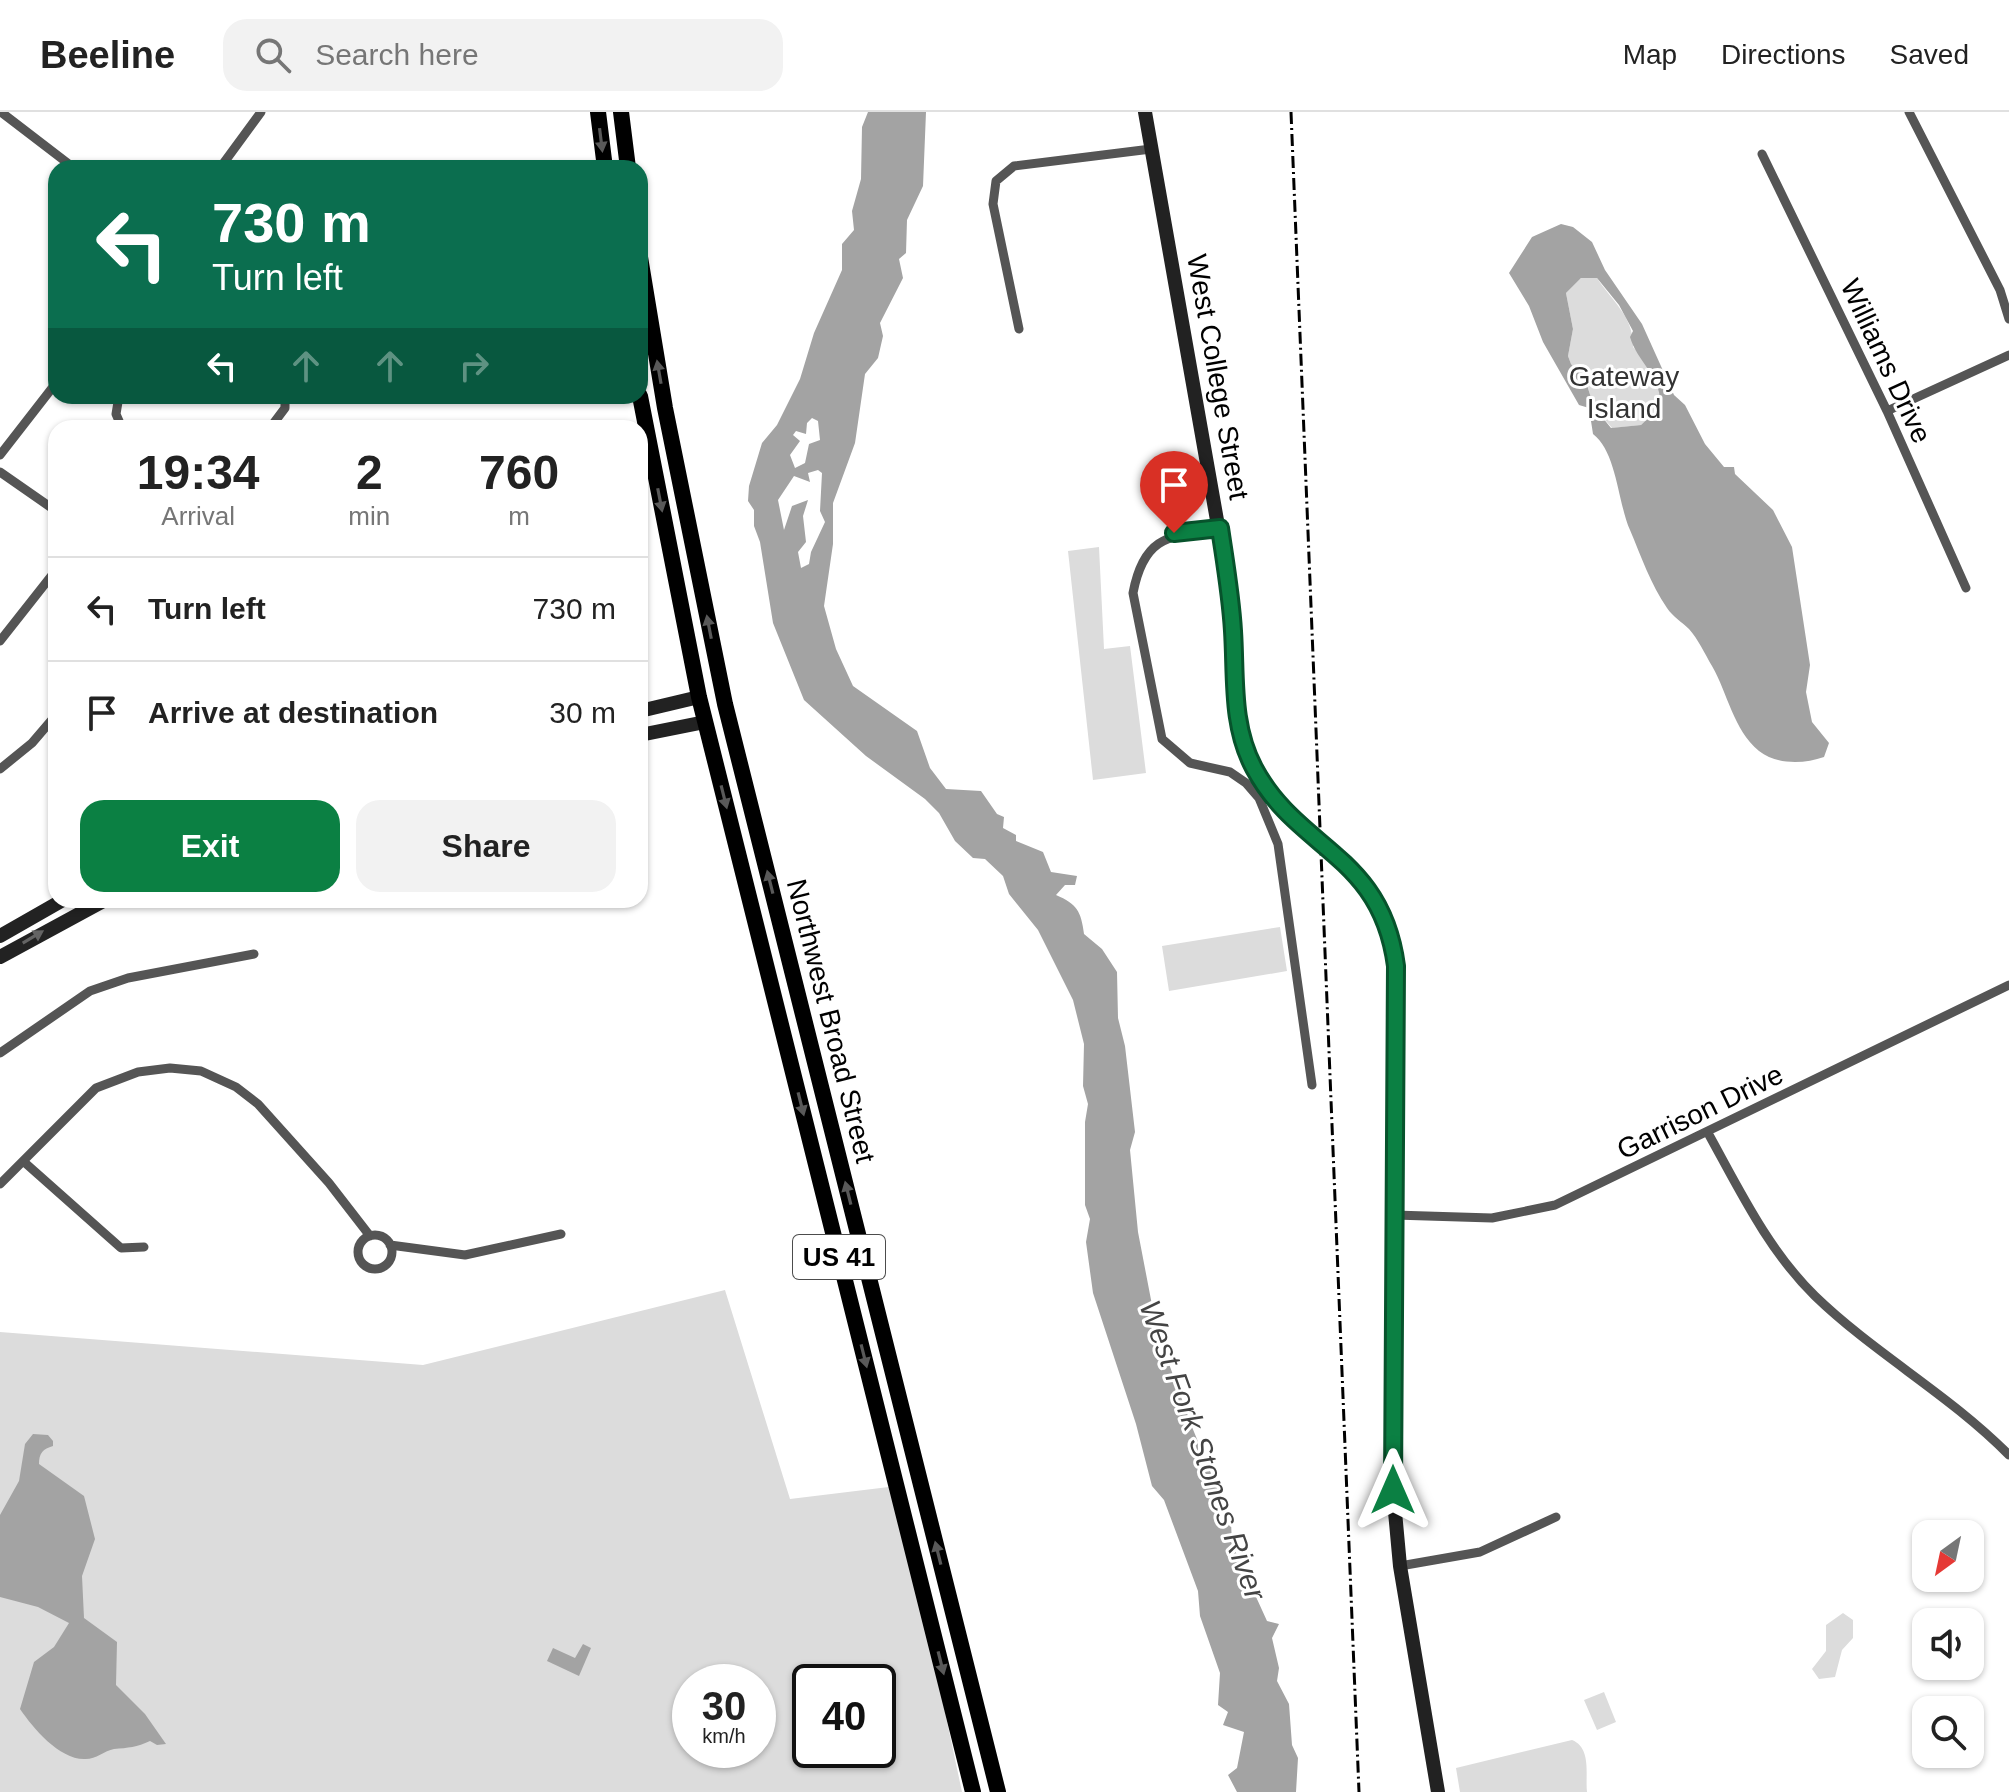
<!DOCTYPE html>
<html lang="en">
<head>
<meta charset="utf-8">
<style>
	:root { --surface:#fff; --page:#f2f2f2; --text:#222; --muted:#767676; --line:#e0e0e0; --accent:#0b8043 }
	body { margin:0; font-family:Arial,sans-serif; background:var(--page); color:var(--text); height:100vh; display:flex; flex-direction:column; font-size:30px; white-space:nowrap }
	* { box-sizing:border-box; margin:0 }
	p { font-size:26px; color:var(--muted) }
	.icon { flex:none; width:44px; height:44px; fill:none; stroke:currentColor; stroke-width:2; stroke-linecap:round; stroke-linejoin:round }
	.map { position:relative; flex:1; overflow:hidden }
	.drawer { position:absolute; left:48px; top:308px; width:600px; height:488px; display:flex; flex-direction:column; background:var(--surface); border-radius:24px; box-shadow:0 2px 6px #0004 }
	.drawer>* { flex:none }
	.top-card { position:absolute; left:48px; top:48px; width:600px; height:244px; border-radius:24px; box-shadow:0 2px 6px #0004; background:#0b6e4f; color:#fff; overflow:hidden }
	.needle { width:52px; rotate:213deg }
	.fabs { position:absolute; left:1912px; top:1408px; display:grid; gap:16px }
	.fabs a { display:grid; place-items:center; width:72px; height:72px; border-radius:16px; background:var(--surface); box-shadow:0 2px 6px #0004; font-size:40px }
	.speed { position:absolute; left:672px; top:1552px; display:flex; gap:16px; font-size:40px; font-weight:700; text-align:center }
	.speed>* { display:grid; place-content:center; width:104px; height:104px; border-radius:50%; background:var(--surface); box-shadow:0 2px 6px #0004; line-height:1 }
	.speed small { font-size:20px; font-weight:400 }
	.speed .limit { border:4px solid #111; border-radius:12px; background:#fff; color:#111 }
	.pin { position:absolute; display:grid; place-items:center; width:68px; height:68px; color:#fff; margin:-82px -34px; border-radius:50% 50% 50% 0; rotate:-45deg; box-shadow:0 0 8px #0007 }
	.pin .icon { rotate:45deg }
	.me { position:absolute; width:88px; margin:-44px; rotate:0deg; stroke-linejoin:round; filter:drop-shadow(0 0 6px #0008) }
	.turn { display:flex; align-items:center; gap:28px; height:168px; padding:0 32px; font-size:36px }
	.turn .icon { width:104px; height:104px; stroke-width:2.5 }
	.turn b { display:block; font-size:56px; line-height:68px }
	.lanes { display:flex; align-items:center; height:76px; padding:0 32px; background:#0003; justify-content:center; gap:40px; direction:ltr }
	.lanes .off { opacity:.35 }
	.eta { display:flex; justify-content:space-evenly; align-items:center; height:136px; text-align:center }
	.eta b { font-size:48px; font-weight:800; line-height:56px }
	.button { display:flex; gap:16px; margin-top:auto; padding:16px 32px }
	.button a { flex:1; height:92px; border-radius:24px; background:var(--accent); color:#fff; font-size:32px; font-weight:800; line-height:92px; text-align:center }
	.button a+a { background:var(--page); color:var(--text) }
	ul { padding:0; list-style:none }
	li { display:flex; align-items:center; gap:24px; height:104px; padding:0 32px; border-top:2px solid var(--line) }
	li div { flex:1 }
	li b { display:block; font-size:30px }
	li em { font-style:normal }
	header { display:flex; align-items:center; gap:48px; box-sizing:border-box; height:112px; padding:0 40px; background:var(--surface); border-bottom:2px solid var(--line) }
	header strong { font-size:38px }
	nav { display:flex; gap:44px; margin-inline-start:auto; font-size:28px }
	.search { width:560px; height:72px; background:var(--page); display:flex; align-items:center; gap:20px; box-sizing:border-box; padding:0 28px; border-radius:24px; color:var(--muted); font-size:30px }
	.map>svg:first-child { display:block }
</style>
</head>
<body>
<header>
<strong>Beeline</strong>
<div class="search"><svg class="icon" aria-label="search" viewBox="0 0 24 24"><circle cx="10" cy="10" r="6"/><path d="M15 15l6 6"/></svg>Search here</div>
<nav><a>Map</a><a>Directions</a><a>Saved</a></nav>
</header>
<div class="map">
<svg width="2009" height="1680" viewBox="0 0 2009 1680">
	<rect width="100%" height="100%" fill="#fff"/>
	<path fill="#dcdcdc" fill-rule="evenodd" d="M1581 166H1597C1612 189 1634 205 1633 235 1648 251 1663 272 1661 295L1641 313 1612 316 1594 295 1585 267 1571 252 1568 244 1573 217 1566 181Z
		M1099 435 1104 537 1130 534 1146 661 1093 668 1068 439Z
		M1280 815 1287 859 1169 879 1162 834Z
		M725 1178 790 1387 897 1374 962 1680H0V1220L423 1253ZM690 1570H758V1638H690ZM810 1570H878V1638H810Z
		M1843 1501 1853 1508V1526L1842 1538 1835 1565 1819 1567 1812 1557 1826 1539V1513Z
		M1604 1580 1616 1610 1597 1618 1584 1588Z
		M1572 1628C1592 1636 1585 1664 1587 1680H1460L1456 1656Z"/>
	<path fill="#a3a3a3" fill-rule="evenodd" d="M868 0H926L923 74 907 108 906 141 899 147 903 166 880 211 883 224 878 246 865 262 855 331 833 391V432L824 494 836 537 853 574 917 619 930 656 946 677 981 679 997 702 1004 705 1003 716 1016 723V729L1043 740 1051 760 1077 764 1075 773H1065L1056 783C1077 792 1081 799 1084 822L1102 837 1117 860 1118 906 1125 934 1135 1020 1130 1038 1138 1120 1157 1219 1192 1315 1231 1410 1232 1432 1267 1509 1279 1512 1272 1526 1279 1556 1277 1569 1289 1592 1292 1633 1298 1646 1296 1680H1237L1228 1663 1237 1656 1244 1620 1223 1613 1228 1600 1218 1593 1220 1561 1200 1504 1198 1479 1164 1388 1152 1374 1136 1312 1093 1181 1086 1130 1090 1107 1085 1093V1010L1088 992 1083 974 1084 932 1073 888 1038 818 1009 782 1003 764 985 747 973 746 955 729 939 701 925 687 866 644 804 588 773 511 760 430 754 414V398L748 389 749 374 762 331 777 313 800 267 814 221 842 158V132L854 118 852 99 861 67 862 15ZM812 306 818 309 820 328 809 332 805 351 795 356 790 343 800 329 793 323 796 319 806 322 807 311ZM818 358 822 361 820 399 825 410 811 440 809 452 801 456 798 440 806 430 803 404 808 388 792 394 784 418 778 388 794 364 810 370 808 361Z
		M1561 112 1573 115 1592 130 1605 158 1642 212 1674 283 1685 293 1705 332 1724 355H1734L1735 362 1773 398 1792 435 1810 553 1806 580 1812 610 1829 631 1824 645C1804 652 1777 653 1759 639 1733 617 1728 582 1712 554 1705 542 1698 527 1689 517 1682 510 1673 505 1667 496 1651 473 1641 444 1630 418 1618 392 1617 340 1593 322L1589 296 1579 293 1543 230 1529 194 1509 161 1532 125ZM1581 166H1597L1619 193 1633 219 1630 225C1637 250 1663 265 1660 295L1641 313 1611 316 1594 295 1585 267 1571 252 1568 244 1573 217 1566 181Z
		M33 1322 48 1323 53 1329V1334C43 1337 39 1341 39 1352L84 1384 95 1427 82 1464 84 1506 117 1530 116 1573 145 1602 166 1632 157 1633 150 1629C137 1635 128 1636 114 1637 104 1639 95 1648 84 1647 59 1647 33 1616 20 1597L34 1550 54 1535 69 1511 38 1495 0 1485V1403L19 1369 25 1332Z
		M583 1532 591 1536 579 1564 547 1549 553 1536 575 1546Z"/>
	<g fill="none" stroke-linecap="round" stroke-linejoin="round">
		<path stroke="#555" stroke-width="9" d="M1 0 74 56
			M1909 0 2000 178 2009 207
			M1762 42 1887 299 1966 476
			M220 56 261 0
			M1019 217 993 92 996 69 1014 54 1151 37
			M119 284 116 302 122 316
			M1887 299 2009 243
			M270 316 285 296V284
			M0 343 56 271
			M0 360 56 399
			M1220 416C1170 424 1144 423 1133 481L1162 627 1190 651 1230 660 1246 671 1259 686 1278 732 1312 973
			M0 529 56 458
			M0 657 32 631 56 603
			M0 941 90 879 128 866 254 842
			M1708 1021C1739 1077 1768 1138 1815 1184 1875 1242 1950 1283 2009 1343
			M23 1049 121 1136 144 1135
			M0 1072 96 976 138 960 170 956 201 959 236 975 258 992 329 1071 370 1124
			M1394 1103 1492 1106 1555 1093 2009 873
			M358 1140a17 17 0 1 1 34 0a17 17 0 1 1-34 0Z
			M390 1133 465 1143 561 1122
			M1400 1454 1480 1440 1556 1405"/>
		<path stroke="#222" stroke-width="14" d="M1145 0 1230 482 1236 604 1243 632 1270 680 1370 778 1391 821 1396 854 1393 1378 1400 1454 1438 1680
			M640 599 699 585
			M640 623 705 610
			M0 824 63 788
			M0 845 105 788"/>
		<path stroke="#000" stroke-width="16" d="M598 0 605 56
			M621 0 628 56
			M640 145 665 296 725 592 998 1680
			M640 284 699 585 973 1680"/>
		<path stroke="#000" stroke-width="3" stroke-dasharray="12 4 2 4" stroke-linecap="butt" d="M1291 0 1359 1680"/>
	</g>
	<defs><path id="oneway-solid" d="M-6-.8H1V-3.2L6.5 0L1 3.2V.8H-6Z" transform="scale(2)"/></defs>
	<g fill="#595959">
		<use href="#oneway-solid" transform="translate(601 28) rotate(83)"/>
		<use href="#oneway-solid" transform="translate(659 260) rotate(-100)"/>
		<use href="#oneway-solid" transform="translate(660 388) rotate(79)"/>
		<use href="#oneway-solid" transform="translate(709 515) rotate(-101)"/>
		<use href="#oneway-solid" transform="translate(724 685) rotate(76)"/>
		<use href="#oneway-solid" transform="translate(770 770) rotate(-104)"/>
		<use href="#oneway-solid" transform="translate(801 992) rotate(76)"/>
		<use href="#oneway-solid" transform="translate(848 1081) rotate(-104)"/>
		<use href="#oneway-solid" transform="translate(864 1244) rotate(76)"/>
		<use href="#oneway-solid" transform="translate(938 1441) rotate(-104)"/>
		<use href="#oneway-solid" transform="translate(941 1551) rotate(76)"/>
	</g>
	<use fill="#646464" href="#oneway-solid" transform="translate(33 825) rotate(-31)"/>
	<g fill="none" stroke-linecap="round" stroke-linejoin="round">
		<g stroke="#07532c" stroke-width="20">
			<path id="route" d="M1174 421 1220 416C1225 450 1231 484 1233 519 1236 565 1231 613 1254 656 1298 739 1381 741 1396 854L1393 1378"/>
		</g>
		<use href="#route" stroke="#0b8043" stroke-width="14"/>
	</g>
	<g text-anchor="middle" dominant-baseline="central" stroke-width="6" stroke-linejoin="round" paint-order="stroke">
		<rect fill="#fff" stroke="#4c4c4c" stroke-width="2" x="793" y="1123" width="92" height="44" rx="6"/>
		<g font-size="26" font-weight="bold" fill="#000">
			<text x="839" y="1145">US 41</text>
		</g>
		<g font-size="28" fill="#000" stroke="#fff">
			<text transform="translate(1886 249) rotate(65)">Williams Drive</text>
			<text transform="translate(1218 265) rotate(80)">West College Street</text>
			<text transform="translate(831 909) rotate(76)">Northwest Broad Street</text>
			<text transform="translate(1700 1000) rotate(-26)">Garrison Drive</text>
		</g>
		<g font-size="28" fill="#333" stroke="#fff">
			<text x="1624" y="264">Gateway<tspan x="1624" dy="32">Island</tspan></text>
		</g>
		<g font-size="30" font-style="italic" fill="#444" stroke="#fff">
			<text transform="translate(1203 1338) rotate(70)">West Fork Stones River</text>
		</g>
	</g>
</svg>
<div class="fabs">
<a><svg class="needle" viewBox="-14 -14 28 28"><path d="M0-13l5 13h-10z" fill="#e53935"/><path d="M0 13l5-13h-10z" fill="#767676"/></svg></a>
<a><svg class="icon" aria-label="sound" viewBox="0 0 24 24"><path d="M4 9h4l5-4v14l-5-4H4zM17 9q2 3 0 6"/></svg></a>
<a><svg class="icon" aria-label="search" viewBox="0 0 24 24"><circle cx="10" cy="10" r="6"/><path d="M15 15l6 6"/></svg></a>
</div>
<div class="speed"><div>30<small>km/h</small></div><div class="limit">40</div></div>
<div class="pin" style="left:1174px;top:421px;background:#d93025"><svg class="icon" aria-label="arrive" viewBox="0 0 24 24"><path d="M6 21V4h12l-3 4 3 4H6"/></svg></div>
<svg class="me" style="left:1393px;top:1378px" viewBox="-20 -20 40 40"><path d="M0-17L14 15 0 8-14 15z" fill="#0b8043" stroke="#fff" stroke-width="4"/></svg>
<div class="top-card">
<div class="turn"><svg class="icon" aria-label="left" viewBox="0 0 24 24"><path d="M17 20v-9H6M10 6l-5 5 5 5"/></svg><div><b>730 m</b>Turn left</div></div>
<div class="lanes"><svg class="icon" aria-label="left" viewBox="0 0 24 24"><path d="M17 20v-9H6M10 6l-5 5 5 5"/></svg><svg class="icon off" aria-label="ahead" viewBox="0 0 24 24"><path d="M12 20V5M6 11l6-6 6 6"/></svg><svg class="icon off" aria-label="ahead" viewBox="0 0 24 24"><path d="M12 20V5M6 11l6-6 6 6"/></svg><svg class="icon off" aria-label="right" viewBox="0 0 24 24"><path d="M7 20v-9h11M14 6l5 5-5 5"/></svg></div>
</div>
<section class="drawer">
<div class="eta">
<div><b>19:34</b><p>Arrival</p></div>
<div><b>2</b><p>min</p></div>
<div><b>760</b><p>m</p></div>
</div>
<ul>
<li><svg class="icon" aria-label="left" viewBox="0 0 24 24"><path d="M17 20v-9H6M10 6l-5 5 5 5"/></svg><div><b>Turn left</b></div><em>730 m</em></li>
<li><svg class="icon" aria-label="arrive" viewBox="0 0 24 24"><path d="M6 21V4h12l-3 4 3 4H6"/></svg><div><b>Arrive at destination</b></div><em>30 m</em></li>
</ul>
<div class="button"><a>Exit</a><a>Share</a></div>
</section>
</div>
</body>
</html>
